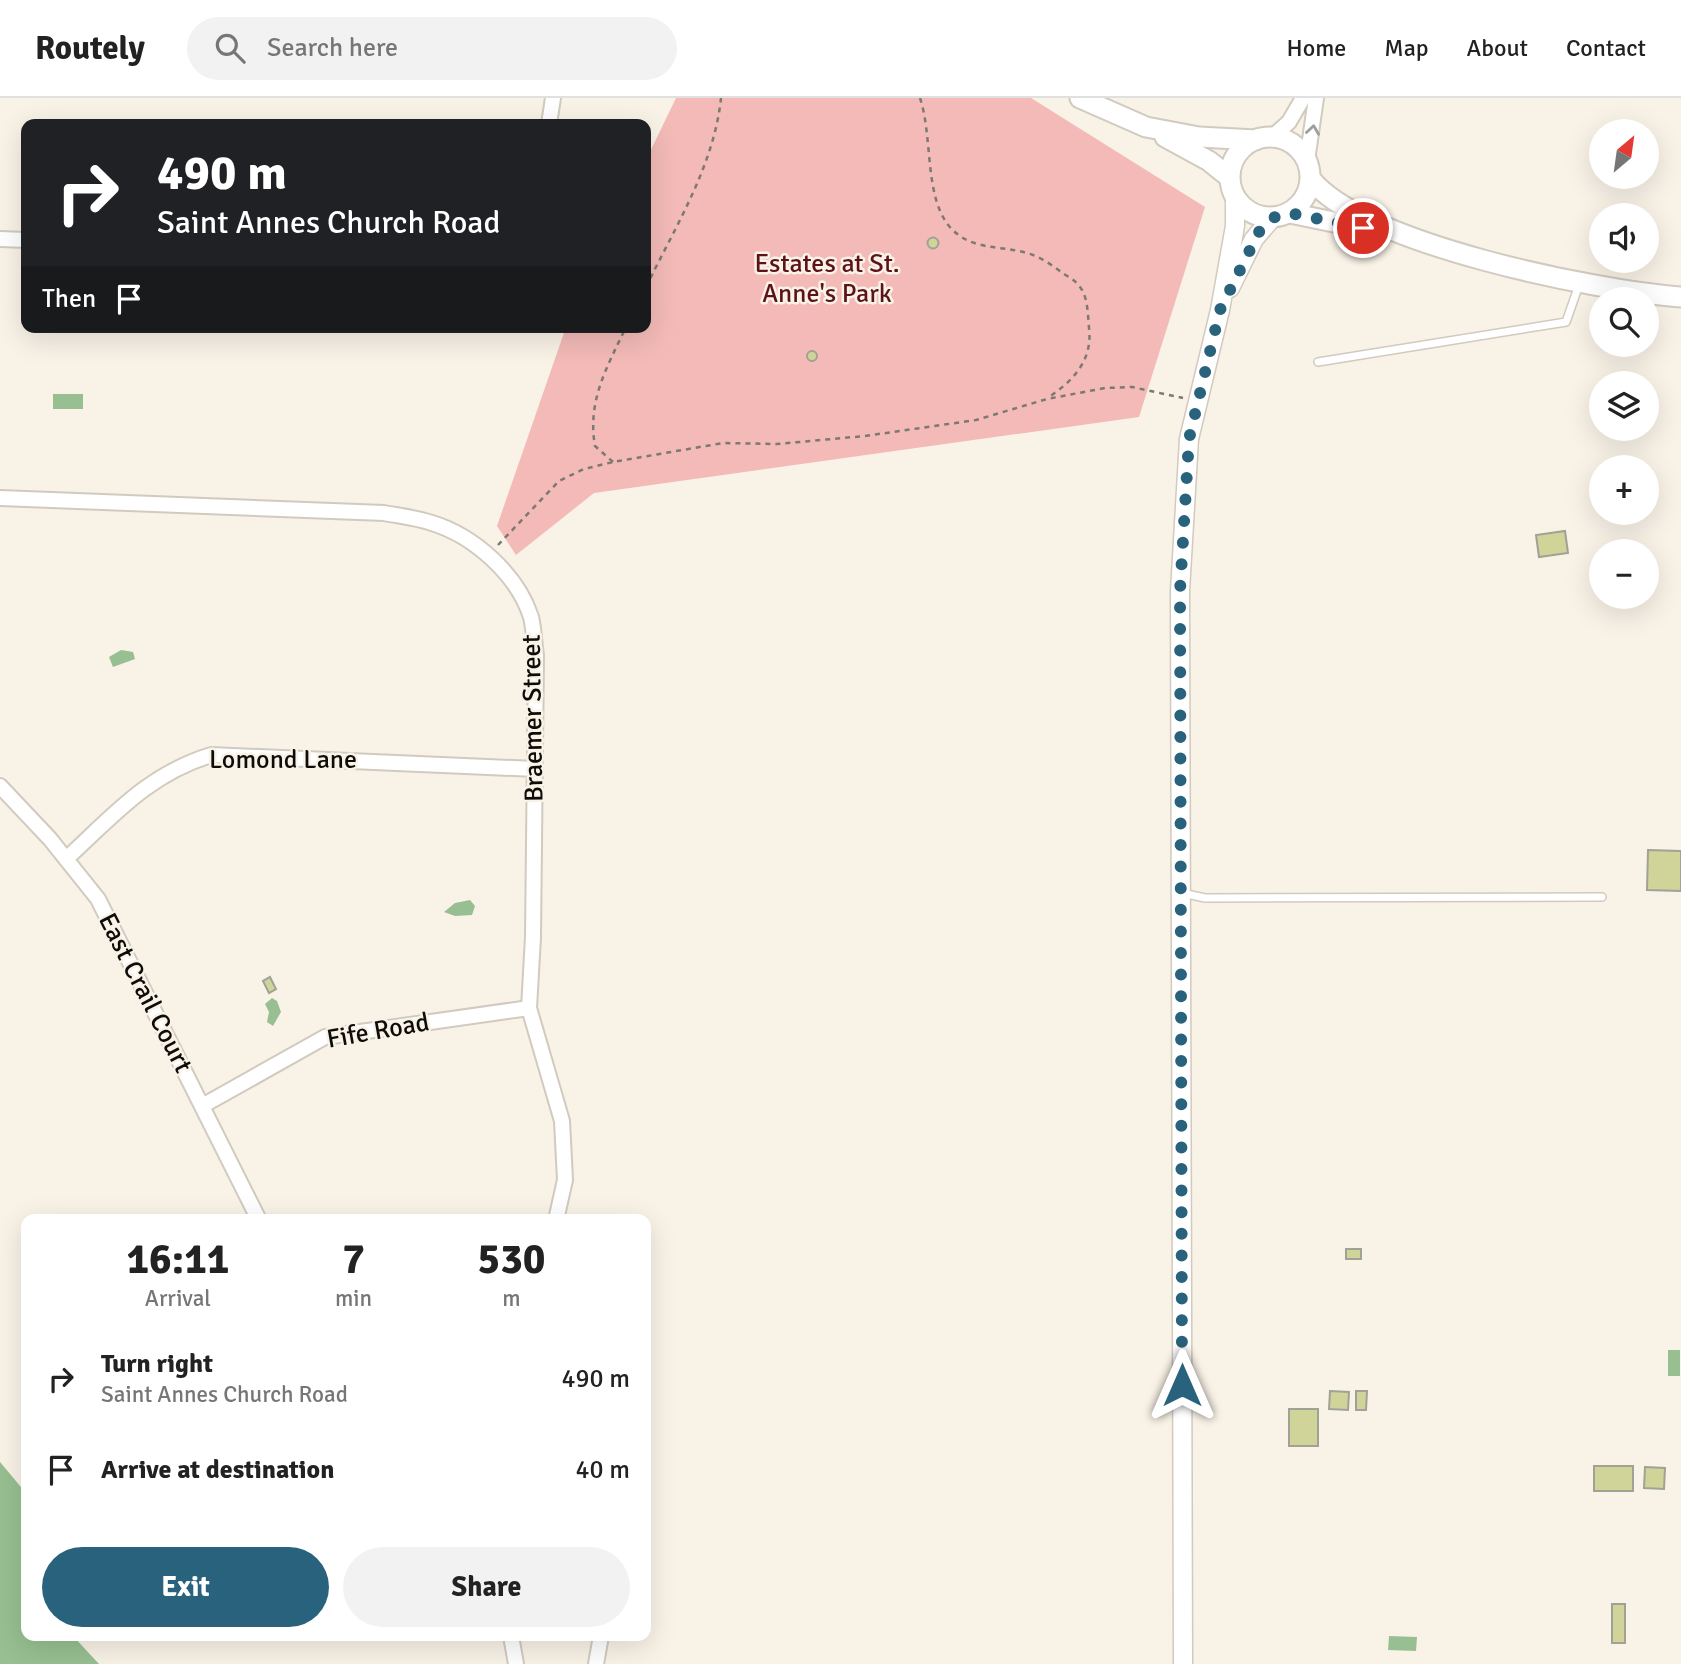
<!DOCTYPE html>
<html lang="en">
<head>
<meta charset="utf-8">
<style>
	:root { --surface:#fff; --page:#f2f2f2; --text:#222; --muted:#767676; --line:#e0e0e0; --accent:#29627c }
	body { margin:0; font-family:Signika,sans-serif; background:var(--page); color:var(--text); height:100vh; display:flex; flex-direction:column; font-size:26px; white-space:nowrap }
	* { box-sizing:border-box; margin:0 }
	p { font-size:23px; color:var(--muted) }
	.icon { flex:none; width:38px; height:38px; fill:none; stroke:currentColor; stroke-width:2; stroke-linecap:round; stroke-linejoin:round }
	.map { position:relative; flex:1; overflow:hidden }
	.side { position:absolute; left:21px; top:1116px; width:630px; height:427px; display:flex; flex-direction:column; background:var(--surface); border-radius:14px; box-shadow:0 7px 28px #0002 }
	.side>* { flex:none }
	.top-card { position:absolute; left:21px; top:21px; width:630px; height:214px; border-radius:14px; box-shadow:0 7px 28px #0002; background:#202124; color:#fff; overflow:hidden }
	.needle { width:46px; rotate:29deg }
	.controls { position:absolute; left:1589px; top:21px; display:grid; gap:14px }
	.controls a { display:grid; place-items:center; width:70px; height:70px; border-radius:50%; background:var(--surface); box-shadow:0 7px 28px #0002; font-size:35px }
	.pin { position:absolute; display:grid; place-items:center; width:60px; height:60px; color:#fff; margin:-30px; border:4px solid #fff; border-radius:50%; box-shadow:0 2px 7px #0007 }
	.me { position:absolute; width:77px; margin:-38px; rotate:0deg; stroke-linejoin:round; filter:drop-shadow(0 0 5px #0008) }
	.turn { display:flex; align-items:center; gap:24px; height:147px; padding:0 21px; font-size:32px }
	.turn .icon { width:91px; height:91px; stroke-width:2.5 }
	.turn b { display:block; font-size:49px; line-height:60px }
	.then { display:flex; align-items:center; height:66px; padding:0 21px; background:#0003; gap:14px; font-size:26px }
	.eta { display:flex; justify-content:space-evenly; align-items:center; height:119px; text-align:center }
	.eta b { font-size:42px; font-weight:700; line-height:49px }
	.action { display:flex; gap:14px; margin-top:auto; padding:14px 21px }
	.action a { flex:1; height:80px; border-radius:42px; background:var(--accent); color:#fff; font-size:28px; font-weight:700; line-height:80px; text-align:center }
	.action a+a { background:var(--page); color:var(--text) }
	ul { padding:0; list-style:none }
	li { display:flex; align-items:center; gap:21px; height:91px; padding:0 21px }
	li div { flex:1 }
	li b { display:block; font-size:26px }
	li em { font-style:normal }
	header { display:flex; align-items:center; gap:42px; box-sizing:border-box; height:98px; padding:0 35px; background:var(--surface); border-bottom:2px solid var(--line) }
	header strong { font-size:33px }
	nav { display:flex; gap:38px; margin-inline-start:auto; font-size:24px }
	.search { width:490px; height:63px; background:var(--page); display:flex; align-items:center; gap:18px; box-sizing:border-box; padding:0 24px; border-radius:38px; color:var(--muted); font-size:26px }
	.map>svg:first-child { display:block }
</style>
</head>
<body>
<header>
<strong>Routely</strong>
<div class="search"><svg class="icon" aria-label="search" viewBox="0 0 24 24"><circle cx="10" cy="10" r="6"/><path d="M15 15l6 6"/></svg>Search here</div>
<nav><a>Home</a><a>Map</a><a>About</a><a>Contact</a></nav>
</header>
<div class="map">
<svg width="1681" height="1566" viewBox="0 0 1681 1566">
	<rect width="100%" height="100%" fill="#f9f2e7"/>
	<path fill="#f3bab7" d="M676 0H1031L1205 109 1139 319 594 395 516 457 497 428 566 229H646V62Z"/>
	<path fill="#97bf91" d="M53 296H83V311H53Z
		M121 552 133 554 135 561 113 569 109 559Z
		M470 802 475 808 472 817 455 818 444 814 455 805Z
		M272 900 277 903 281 914 273 928 267 924 269 914 265 906Z
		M1668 1252H1680V1278H1668Z
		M0 1364 26 1395V1538H73L99 1566H0Z
		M1389 1538 1417 1539 1416 1553 1388 1552Z"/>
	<path fill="#d0d499" stroke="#a1a297" stroke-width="2" d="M927.5 145a5.5 5.5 0 1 1 11 0a5.5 5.5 0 1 1-11 0Z
		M807 258a5 5 0 1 1 10 0a5 5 0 1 1-10 0Z
		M1565 433 1568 455 1539 459 1536 437Z
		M1648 752 1681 753V793L1647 792Z
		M270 879 276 891 269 895 263 883Z
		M1346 1151H1361V1161H1346Z
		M1330 1293 1349 1294 1348 1312 1329 1311Z
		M1356 1293H1367L1366 1312H1356Z
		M1289 1311H1318V1348H1289Z
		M1594 1368H1633V1393H1594Z
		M1645 1369 1665 1370 1664 1391 1644 1390Z
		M1612 1506H1625V1545H1612Z"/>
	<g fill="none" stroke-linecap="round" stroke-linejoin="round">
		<g stroke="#d1cabf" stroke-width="10">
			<path id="service" d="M1318 264 1566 224 1579 187
				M1182 795 1205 800 1602 799"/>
		</g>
		<g stroke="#d1cabf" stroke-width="18">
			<path id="minor" d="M549 26 553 0
				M1272 39 1289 24 1303 0
				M1307 63 1316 0
				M0 141 26 142
				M0 400 384 415C400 418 417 420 432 425 474 438 517 476 531 519 534 531 534 545 536 557L533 839 529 910 562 1023 565 1082 556 1122
				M0 688 50 741 98 801 259 1122
				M66 761C114 717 147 677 211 657L535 671
				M202 1008 325 939 529 910
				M511 1538 516 1566
				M596 1566 601 1538"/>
		</g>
		<g stroke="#d1cabf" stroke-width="21">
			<path id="tertiary" d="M1230 190 1254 141 1272 120
				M1183 1566 1180 493 1189 341 1220 212 1235 128V99"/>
		</g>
		<g stroke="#d1cabf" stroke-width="23">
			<path id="secondary" d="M1080 0 1146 29 1199 39 1256 42
				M1230 79a40 40 0 1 1 80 0a40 40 0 1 1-80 0Z
				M1165 39 1209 63 1229 79
				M1310 80C1360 146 1598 193 1681 199
				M1290 115 1377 133"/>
		</g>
		<path stroke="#7d7972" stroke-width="2.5" stroke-dasharray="5 5" stroke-linecap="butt" d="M920 0C933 39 924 97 949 128 970 153 999 147 1027 155 1041 159 1053 168 1064 176 1072 181 1079 185 1083 194 1088 204 1088 219 1089 230 1093 262 1073 283 1049 299
			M646 189C675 129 714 68 721 0
			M613 364 595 348C587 303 607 269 626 229
			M498 447 559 383 584 371 613 364 723 345 777 346 865 338 976 322 1047 301 1105 290 1132 289 1183 300"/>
		<use href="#service" stroke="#fff" stroke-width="7"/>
		<use href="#minor" stroke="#fff" stroke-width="14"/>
		<use href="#tertiary" stroke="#fff" stroke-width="18"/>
		<use href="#secondary" stroke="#fff" stroke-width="19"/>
	</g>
	<defs><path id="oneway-chevron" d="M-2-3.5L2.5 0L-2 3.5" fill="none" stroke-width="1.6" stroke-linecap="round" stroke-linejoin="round" transform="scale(1.75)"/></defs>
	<use stroke="#9f9e9c" href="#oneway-chevron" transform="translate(1313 32) rotate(-82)"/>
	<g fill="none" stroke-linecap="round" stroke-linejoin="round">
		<path stroke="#29627c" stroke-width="12" stroke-dasharray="0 21.6" d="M1182 1287 1180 493 1189 341 1220 212 1259 134 1272 120 1290 115 1363 130"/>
	</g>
	<g text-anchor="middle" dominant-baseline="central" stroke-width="5" stroke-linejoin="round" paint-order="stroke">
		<g font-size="26" fill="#5d1219" stroke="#f9f2e7">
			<text x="827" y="166">Estates at St.<tspan x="827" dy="30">Anne's Park</tspan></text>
		</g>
		<g font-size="26" fill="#0e0c08" stroke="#f9f2e7">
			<text transform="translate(533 620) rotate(-91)">Braemer Street</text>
			<text x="283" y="662">Lomond Lane</text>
			<text transform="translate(145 895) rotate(63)">East Crail Court</text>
			<text transform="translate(378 933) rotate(-10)">Fife Road</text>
		</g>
	</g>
</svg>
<div class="controls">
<a><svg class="needle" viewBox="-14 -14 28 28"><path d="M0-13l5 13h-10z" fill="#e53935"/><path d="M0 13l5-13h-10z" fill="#767676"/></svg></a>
<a><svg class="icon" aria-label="sound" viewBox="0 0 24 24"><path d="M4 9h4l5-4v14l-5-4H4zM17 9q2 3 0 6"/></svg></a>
<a><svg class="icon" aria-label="search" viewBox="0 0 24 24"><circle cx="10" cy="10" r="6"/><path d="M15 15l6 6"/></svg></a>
<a><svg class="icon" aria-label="layers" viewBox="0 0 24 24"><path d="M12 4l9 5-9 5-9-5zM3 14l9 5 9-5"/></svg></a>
<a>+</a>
<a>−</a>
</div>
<div class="pin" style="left:1363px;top:130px;background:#d93025"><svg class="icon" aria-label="arrive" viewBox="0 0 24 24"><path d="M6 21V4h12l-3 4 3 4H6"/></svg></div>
<svg class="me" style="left:1182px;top:1287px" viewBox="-20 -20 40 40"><path d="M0-17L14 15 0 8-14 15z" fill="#29627c" stroke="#fff" stroke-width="4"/></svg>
<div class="top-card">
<div class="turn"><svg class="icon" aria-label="right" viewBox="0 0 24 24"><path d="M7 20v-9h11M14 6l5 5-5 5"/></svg><div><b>490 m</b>Saint Annes Church Road</div></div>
<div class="then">Then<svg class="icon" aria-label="arrive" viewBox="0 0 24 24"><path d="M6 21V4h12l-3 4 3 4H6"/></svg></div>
</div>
<section class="side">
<div class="eta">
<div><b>16:11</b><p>Arrival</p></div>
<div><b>7</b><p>min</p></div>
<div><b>530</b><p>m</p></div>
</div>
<ul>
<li><svg class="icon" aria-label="right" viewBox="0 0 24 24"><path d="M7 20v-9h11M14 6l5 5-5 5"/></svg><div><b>Turn right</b><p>Saint Annes Church Road</p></div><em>490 m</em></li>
<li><svg class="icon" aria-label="arrive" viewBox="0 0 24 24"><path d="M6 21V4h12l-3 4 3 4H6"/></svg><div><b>Arrive at destination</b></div><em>40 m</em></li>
</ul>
<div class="action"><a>Exit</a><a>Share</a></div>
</section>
</div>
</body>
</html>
